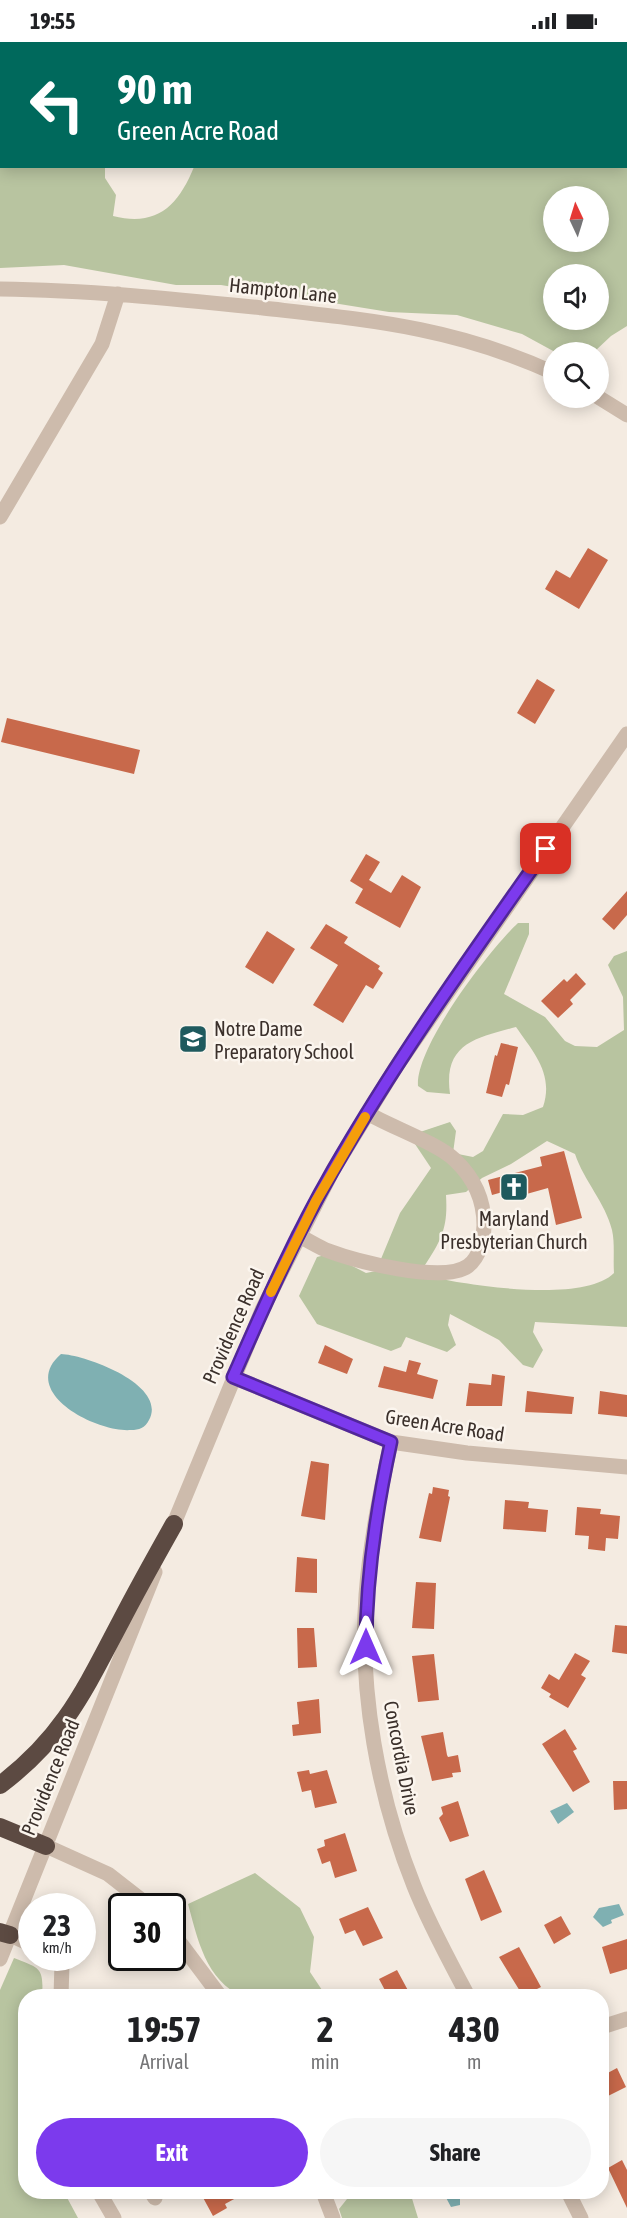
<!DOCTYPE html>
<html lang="en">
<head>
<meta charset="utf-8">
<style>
	:root { --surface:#fff; --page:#f6f6f6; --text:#202124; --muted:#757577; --accent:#7c3aed }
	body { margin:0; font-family:"Asap Condensed",sans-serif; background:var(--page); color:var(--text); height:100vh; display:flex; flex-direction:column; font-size:22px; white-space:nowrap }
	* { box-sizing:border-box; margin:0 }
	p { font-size:20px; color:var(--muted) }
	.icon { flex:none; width:33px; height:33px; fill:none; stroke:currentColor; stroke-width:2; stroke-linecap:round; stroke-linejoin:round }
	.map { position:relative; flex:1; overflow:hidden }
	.panel { position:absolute; left:18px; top:1947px; width:591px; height:210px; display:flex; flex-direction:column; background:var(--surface); border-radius:24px; box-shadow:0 3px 15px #0003 }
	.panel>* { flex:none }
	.guide { position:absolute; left:0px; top:0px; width:627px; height:126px; box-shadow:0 3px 15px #0003; background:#00695c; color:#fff; overflow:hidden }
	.needle { width:39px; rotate:356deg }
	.fabs { position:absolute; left:543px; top:144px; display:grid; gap:12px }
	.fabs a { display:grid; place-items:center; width:66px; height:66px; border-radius:50%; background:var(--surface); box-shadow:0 3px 15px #0003; font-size:30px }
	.speed { position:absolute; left:18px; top:1851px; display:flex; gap:12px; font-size:30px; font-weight:700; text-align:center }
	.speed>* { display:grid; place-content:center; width:78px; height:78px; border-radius:50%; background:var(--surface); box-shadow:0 3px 15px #0003; line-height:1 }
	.speed small { font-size:15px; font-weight:400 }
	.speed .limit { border:3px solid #111; border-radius:9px; background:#fff; color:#111 }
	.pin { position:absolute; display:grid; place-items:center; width:51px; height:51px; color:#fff; margin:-26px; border-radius:12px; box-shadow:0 3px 9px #0006 }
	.me { position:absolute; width:66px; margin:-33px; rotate:0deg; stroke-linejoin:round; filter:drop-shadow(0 0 4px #0008) }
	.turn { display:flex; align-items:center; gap:21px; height:126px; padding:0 18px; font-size:27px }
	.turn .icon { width:78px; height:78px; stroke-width:2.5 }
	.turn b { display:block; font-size:42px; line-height:51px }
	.eta { display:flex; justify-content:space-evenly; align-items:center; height:102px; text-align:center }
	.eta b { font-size:36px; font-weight:700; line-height:42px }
	.primary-button { display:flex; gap:12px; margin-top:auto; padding:12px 18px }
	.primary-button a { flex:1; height:69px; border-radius:36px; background:var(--accent); color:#fff; font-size:24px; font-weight:700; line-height:69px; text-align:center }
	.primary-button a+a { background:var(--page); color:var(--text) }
	.status { display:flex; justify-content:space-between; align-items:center; height:42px; padding:0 30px; background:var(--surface); direction:ltr }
	.status svg { height:16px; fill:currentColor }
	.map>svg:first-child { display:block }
</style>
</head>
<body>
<div class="status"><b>19:55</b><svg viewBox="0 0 49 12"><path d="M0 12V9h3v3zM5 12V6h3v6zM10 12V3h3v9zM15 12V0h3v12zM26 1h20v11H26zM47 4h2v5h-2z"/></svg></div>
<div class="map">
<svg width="627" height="2176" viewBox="0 0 627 2176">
	<rect width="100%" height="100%" fill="#f4ebe1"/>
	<path fill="#b8c4a0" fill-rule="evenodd" d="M161 0H272L160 1Z
		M627 64V284L611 294 594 310H555L522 292 457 273 389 270 221 243H176L64 223 0 226V99L2 124 105 125V136L116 153 113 174C157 185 178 164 194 125L626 124ZM598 154V200H554V154ZM598 232V278H554V232Z
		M518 881H529V892L504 952 545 975 565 999 575 1004 597 1005 624 988 623 955 608 923 614 914 627 909V1285L535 1280 533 1290 543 1308 533 1326 523 1323 499 1298 450 1272 448 1283 456 1303 447 1310 406 1295 401 1305 391 1309 317 1282 299 1254 317 1215 329 1212 366 1231 376 1229 400 1171 431 1126 413 1099 420 1090 450 1080 456 1089 453 1111 473 1115 483 1109 503 1072 523 1073 543 1065C554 1032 534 1011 516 985 475 996 443 1002 450 1052L427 1050 418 1044C415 1005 489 908 518 881ZM547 1099 575 1112C584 1139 605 1160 612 1188 615 1201 613 1217 614 1231 583 1262 467 1243 426 1234L425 1223C442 1197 448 1185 446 1153L466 1150 482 1136 511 1122Z
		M255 1831 300 1866 314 1895 310 1930 326 1954C308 1955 257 1959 243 1954 206 1940 197 1895 188 1862Z
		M14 1916C40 1926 44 1926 42 1954H26V2150H64L78 2176H0V1948Z
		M344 2150H410L418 2176H342L339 2167 347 2157Z"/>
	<path fill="#7fb0b2" d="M61 1312C86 1313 168 1343 149 1378 145 1386 139 1388 131 1388 97 1391 17 1350 61 1312Z
		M567 1761 574 1770 558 1782 550 1769Z
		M619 1862 624 1873 611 1878 612 1881 603 1885 593 1875 599 1866Z
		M443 2150H456L460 2156V2163L451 2165Z"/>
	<path fill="#c8694b" d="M588 506 608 518 579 567 545 547 556 528 570 536Z
		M537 637 555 648 535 682 517 671Z
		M7 676 140 708 134 732 1 700Z
		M366 812 380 820 369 838 391 851 402 833 421 845 400 886 355 861 363 847 350 839Z
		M627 849V873L614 888 602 877Z
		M326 882 348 895 344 901 380 924 378 927 383 931 373 947 366 943 343 981 313 963 338 923 310 906Z
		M267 889 295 907 273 942 245 925Z
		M576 931 586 942 570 958 573 962 558 976 541 959 564 937 567 940Z
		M501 1001 518 1005 509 1043 506 1042 502 1055 486 1051 495 1013 497 1014Z
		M564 1109 582 1176 556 1183 548 1146 523 1153 522 1149 511 1152 510 1148 492 1153 488 1138 542 1124 540 1115Z
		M325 1303 353 1317 347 1332 318 1321Z
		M409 1318 421 1321 417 1332 438 1338 433 1357 378 1345 384 1324 406 1330Z
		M492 1332 505 1334 502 1364H466L469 1341 491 1343Z
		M527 1349 574 1355 572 1372 525 1370Z
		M600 1349 627 1353V1375L598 1372Z
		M311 1419 329 1422 325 1478 301 1474Z
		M433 1445 449 1448 448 1454 450 1455 441 1500 419 1496 429 1451 432 1452Z
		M505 1458 529 1460 528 1466 548 1468 546 1490 503 1487Z
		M577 1465 601 1467 600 1472 620 1474 618 1497 606 1496 605 1509 588 1507 589 1494 575 1493Z
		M297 1515 317 1517V1551L295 1550Z
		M416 1540 436 1541 434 1587 412 1586Z
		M615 1583 627 1584V1612L612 1610Z
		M297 1586H314L317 1625 298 1626Z
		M575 1611 590 1619 581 1633 586 1636 568 1666 549 1655 551 1652 541 1646 549 1632 559 1638Z
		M434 1612 439 1658 418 1660 412 1614Z
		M319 1657 321 1691 293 1694 292 1683 299 1682 297 1660Z
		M565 1687 577 1707 573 1709 590 1740 573 1750 542 1702Z
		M443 1690 447 1713 448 1715 458 1713 461 1730 452 1731 453 1735 432 1739 421 1694Z
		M309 1728 310 1732 327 1728 337 1761 315 1766 311 1748 302 1750 297 1730Z
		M613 1739H627V1767L614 1768Z
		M458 1759 469 1794 450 1800 439 1776 443 1772 441 1765Z
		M345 1791 357 1829 335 1836 330 1819 322 1822 317 1807 325 1804 324 1798Z
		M484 1828 502 1870 481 1879 465 1837Z
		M368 1865 383 1896 363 1904 355 1888 345 1892 339 1877Z
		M561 1874 571 1892 554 1902 544 1883Z
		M627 1897V1927L610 1932 602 1905Z
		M519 1905 541 1945 523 1954 499 1915Z
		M397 1928 411 1954H388L379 1937Z
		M617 2026 626 2045 602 2057V2034Z
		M622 2118 627 2128V2166L608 2126Z
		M200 2150H247L225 2162 227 2166 213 2174Z"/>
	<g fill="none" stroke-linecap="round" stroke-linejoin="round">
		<path stroke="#cdbbac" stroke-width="15" d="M31 0 33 2
			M300 2 302 0
			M0 247C88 248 175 257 263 266 369 278 454 285 554 331
			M598 355 627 373
			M0 475 102 302 118 252
			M298 1193C307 1198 317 1204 326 1208 355 1219 442 1242 468 1224 480 1215 484 1196 484 1183 484 1157 473 1135 455 1118 437 1101 391 1085 367 1071
			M233 1335 391 1400 467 1411 627 1425
			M391 1400C380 1451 370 1501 366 1553 359 1650 378 1754 414 1844 429 1882 449 1918 468 1954
			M170 1491 262 1268 333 1128 396 1025 627 692
			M46 1804 108 1832 149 1864
			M172 1890 220 1954
			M10 1893 32 1903
			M53 1916 62 1922 61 1954
			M0 1917 155 1530
			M602 1985 627 1977
			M99 2150 114 2176
			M151 2150 155 2156
			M323 2150 333 2176
			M568 2150 581 2176"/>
		<path stroke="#5c4a42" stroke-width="18" d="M0 1743C64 1695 85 1647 121 1579 138 1546 156 1514 174 1482
			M0 1785 46 1804
			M0 1890 10 1893"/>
	</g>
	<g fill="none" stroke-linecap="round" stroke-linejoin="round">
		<g stroke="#51269a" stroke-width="15">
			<path id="route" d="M366 1605C366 1535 376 1469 391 1400L233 1335C264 1265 294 1196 332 1130 396 1018 472 912 546 807"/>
		</g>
		<use href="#route" stroke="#7c3aed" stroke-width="10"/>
		<path stroke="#f59e0b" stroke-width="10" d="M271 1250 316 1159 365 1075"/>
	</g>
	<defs>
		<g id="school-square" transform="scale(1.5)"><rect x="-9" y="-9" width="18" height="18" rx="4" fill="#1f5a5e" stroke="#fbf5ee"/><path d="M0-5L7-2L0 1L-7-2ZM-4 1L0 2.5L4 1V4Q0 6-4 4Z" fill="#fff"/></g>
		<g id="church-square" transform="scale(1.5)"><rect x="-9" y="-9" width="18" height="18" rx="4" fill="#1f5a5e" stroke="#fbf5ee"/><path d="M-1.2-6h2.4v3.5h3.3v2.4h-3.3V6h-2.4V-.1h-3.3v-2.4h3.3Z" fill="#fff"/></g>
	</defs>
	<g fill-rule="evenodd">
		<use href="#school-square" x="193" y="997"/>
		<use href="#church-square" x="514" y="1145"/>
	</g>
	<g text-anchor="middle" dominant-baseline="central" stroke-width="5" stroke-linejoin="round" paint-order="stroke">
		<g font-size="20" fill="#3b302b" stroke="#fbf5ee">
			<text transform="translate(283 248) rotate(6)">Hampton Lane</text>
			<text transform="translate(233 1284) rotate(-66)">Providence Road</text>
			<text transform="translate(445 1383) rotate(9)">Green Acre Road</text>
			<text transform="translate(402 1716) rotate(79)">Concordia Drive</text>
			<text transform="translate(50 1735) rotate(-68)">Providence Road</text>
		</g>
		<g font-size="20" fill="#3b302b" stroke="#fbf5ee" text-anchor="start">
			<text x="214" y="986">Notre Dame<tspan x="214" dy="23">Preparatory School</tspan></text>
			<text x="514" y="1176" text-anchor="middle">Maryland<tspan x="514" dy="23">Presbyterian Church</tspan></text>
		</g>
	</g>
</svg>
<div class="fabs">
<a><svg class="needle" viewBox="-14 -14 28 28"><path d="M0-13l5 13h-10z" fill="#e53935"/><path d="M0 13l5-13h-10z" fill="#757577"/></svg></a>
<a><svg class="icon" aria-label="sound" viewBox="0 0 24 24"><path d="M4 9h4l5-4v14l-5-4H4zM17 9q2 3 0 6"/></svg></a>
<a><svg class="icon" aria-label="search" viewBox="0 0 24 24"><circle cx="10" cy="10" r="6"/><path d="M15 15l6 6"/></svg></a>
</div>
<div class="speed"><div>23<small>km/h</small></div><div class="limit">30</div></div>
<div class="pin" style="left:546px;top:807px;background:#d93025"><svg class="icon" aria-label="arrive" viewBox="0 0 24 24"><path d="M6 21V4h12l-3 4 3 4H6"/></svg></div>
<svg class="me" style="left:366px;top:1605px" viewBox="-20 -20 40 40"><path d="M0-17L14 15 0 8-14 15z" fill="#7c3aed" stroke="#fff" stroke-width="4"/></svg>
<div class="guide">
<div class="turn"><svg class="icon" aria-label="left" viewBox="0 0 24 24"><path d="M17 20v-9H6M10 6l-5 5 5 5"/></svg><div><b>90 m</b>Green Acre Road</div></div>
</div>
<section class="panel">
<div class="eta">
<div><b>19:57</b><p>Arrival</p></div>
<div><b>2</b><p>min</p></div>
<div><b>430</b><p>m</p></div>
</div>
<div class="primary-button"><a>Exit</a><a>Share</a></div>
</section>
</div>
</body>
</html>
